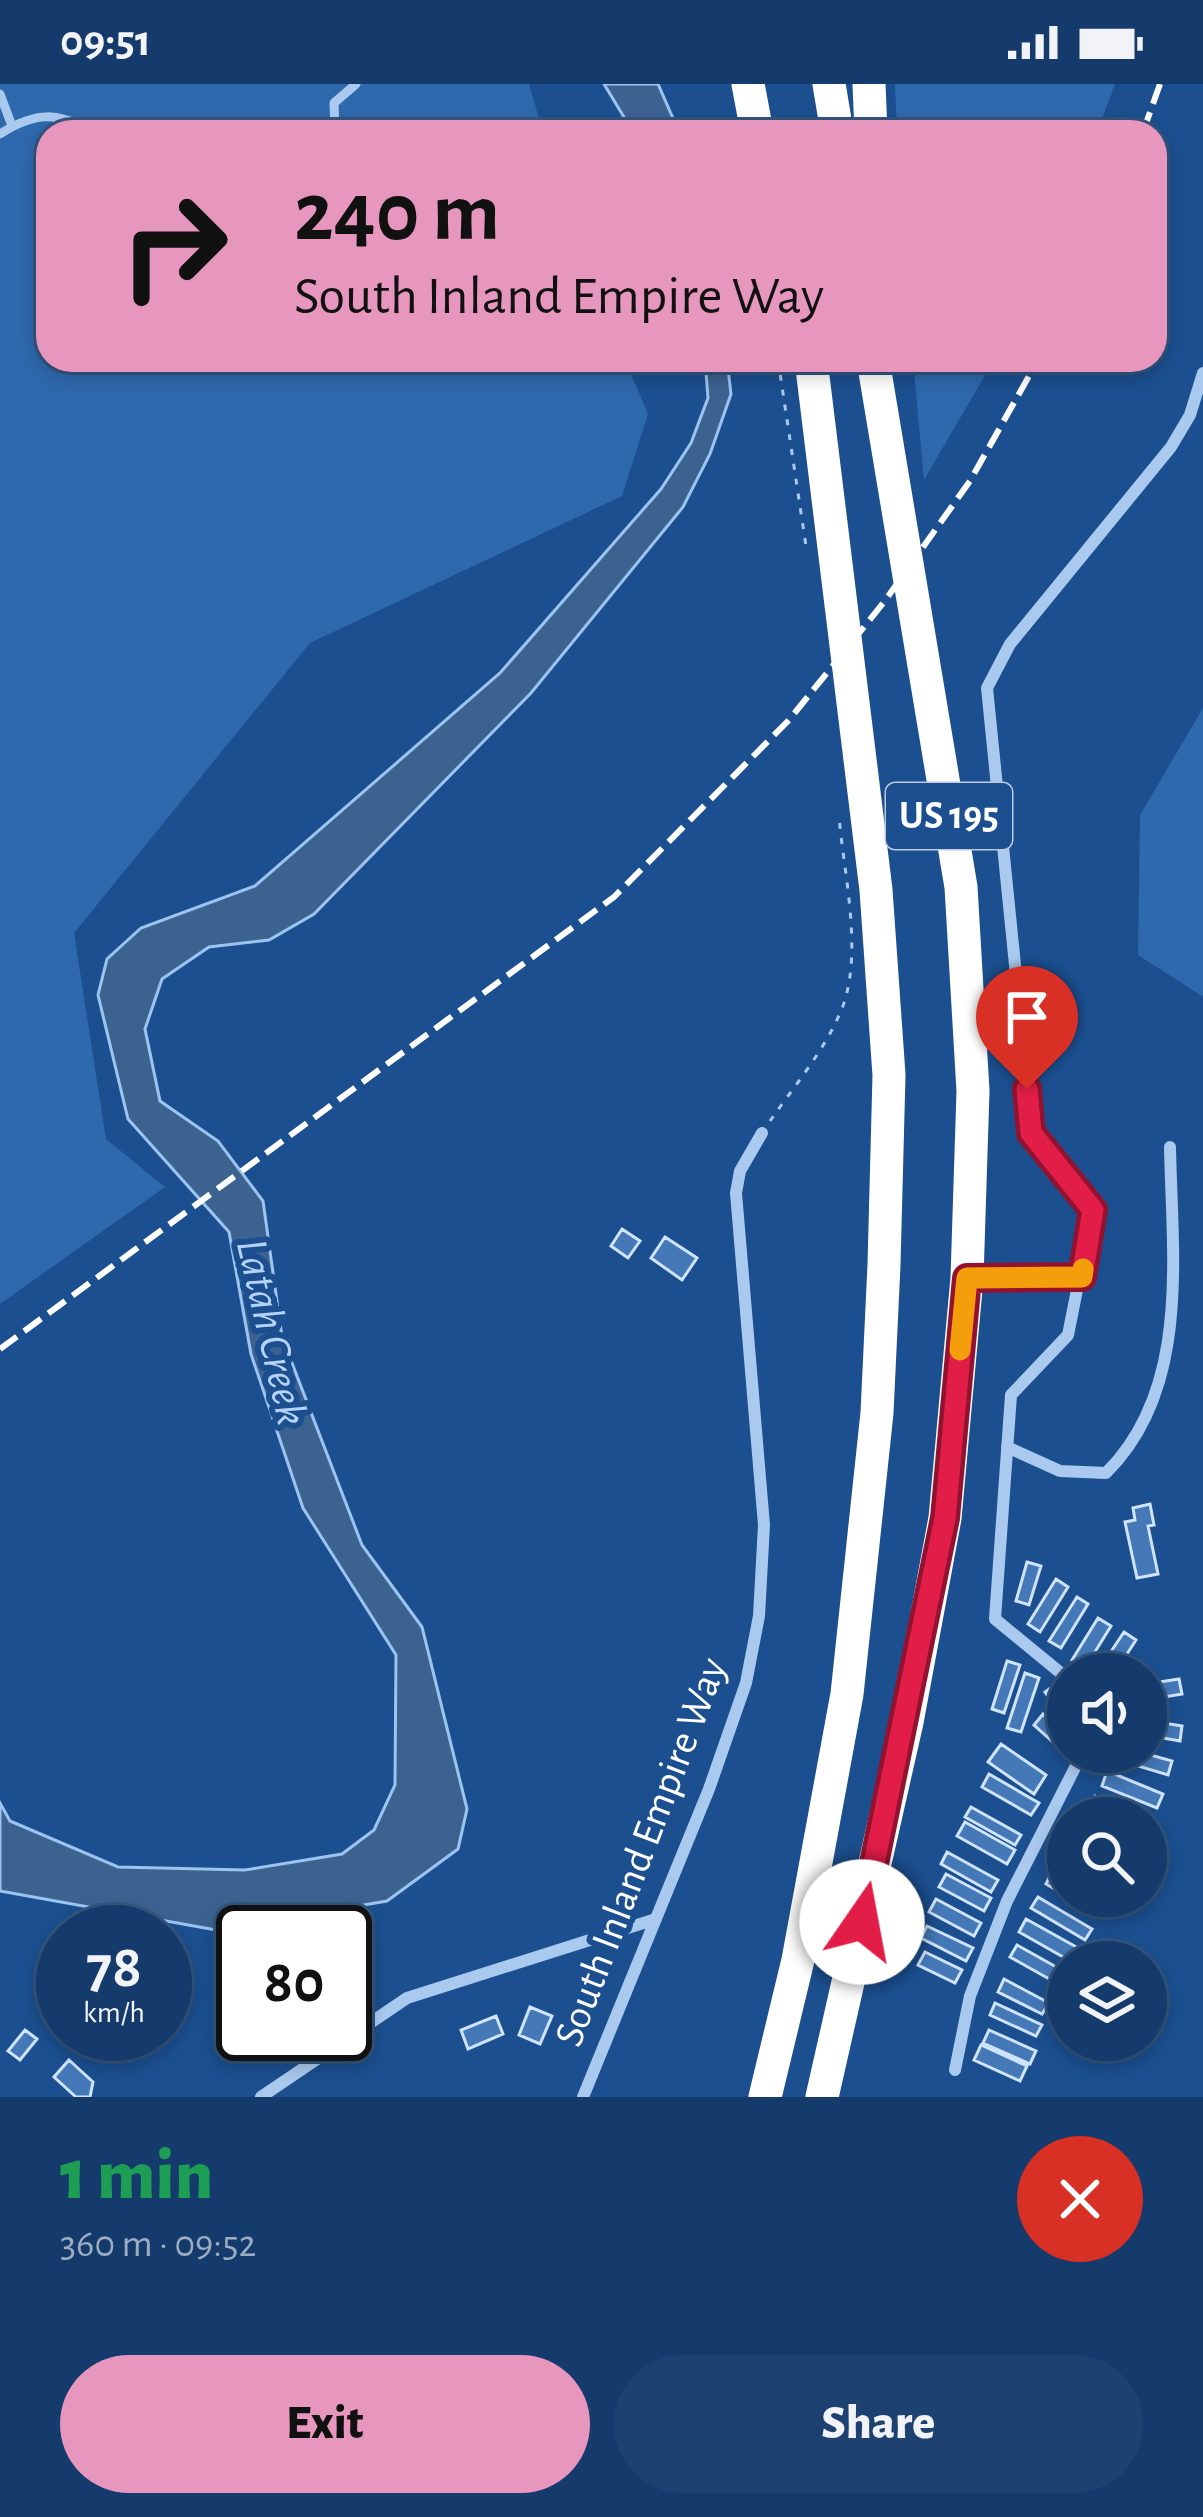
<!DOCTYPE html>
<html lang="en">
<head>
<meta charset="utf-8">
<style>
	:root { --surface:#143b6b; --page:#1d4271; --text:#f1f3f6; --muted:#9dadc1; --line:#33557e; --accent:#e797bd }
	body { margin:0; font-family:"Alegreya Sans",sans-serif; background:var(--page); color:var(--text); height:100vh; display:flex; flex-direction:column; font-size:45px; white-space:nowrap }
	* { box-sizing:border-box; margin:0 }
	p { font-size:39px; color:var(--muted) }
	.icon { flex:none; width:66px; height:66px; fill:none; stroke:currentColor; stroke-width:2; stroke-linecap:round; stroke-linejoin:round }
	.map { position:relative; height:2013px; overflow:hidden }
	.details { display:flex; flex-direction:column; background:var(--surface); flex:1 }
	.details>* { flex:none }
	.top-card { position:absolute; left:36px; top:36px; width:1131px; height:252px; border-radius:36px; box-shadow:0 6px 18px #0003,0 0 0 3px var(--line); background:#e797bd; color:#111; overflow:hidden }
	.buttons { position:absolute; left:1047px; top:1569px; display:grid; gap:24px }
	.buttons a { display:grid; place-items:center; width:120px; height:120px; border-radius:50%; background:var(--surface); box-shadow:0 6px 18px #0003,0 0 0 3px var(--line); font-size:60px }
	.speed { position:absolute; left:36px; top:1821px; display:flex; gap:24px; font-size:60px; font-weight:700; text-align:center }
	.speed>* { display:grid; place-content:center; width:156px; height:156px; border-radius:50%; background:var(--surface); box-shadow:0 6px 18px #0003,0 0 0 3px var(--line); line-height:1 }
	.speed small { font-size:30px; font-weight:400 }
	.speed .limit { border:6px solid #111; border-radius:18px; background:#fff; color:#111 }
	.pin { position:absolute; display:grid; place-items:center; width:102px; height:102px; color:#fff; margin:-123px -51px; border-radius:50% 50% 50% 0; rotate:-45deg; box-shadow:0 0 12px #0007 }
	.pin .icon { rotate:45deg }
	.me { position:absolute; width:132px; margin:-66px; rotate:12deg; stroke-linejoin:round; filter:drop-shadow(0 0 9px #0008) }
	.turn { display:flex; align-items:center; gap:42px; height:252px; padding:0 60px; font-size:54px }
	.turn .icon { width:156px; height:156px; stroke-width:2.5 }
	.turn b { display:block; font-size:84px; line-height:102px }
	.round { display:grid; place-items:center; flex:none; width:126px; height:126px; border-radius:63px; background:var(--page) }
	.summary { display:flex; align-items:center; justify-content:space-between; height:204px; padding:0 60px }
	h1 { font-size:72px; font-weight:800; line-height:90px; color:#1e9e55 }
	.action { display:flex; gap:24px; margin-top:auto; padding:24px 60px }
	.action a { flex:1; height:138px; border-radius:72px; background:var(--accent); color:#111; font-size:48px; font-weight:800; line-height:138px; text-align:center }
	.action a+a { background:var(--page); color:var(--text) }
	.status { display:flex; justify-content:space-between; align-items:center; height:84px; padding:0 60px; background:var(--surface); direction:ltr }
	.status svg { height:33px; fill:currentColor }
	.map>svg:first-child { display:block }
</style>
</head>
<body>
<div class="status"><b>09:51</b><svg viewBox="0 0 49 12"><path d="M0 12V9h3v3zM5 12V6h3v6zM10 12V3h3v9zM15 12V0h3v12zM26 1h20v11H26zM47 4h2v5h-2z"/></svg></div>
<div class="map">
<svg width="1203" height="2013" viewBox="0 0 1203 2013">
	<rect width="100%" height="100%" fill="#1b4f8f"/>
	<path fill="#2e69ad" d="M0 0H529L543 48H48V276H625L648 330 622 412 310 559 74 849 106 1055 165 1103 0 1220Z
		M895 0H1115L1097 48H897Z
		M913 276H994L924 396Z
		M1203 624V912H1202L1138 871 1140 731Z"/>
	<path fill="#3c6290" stroke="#9cc4f0" stroke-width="3" d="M604 0H658L679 48H633Z
		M705 276H727L731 310 710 370 683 423 531 609 314 830 269 856 209 863 162 895 145 945 160 1017 218 1057 263 1117 282 1253 362 1461 422 1543 467 1725 458 1765 387 1817 216 1846 0 1807V1719L10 1737 118 1783 245 1786 342 1770 374 1746 395 1701 396 1571 303 1424 251 1270 229 1148 128 1035 98 911 107 875 141 844 255 802 500 589 661 405 691 359 708 314Z"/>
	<path fill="#4478b7" stroke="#cfe3fa" stroke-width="3" d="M622 1145 640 1157 628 1174 611 1162Z
		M665 1153 697 1174 682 1196 651 1174Z
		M1150 1420 1154 1441 1148 1442 1158 1490 1137 1494 1125 1438 1135 1436 1133 1424Z
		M1027 1478 1041 1482 1029 1521 1016 1517Z
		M1056 1495 1068 1503 1040 1548 1028 1540Z
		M1077 1513 1088 1520 1061 1564 1049 1557Z
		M1098 1534 1111 1542 1085 1584 1072 1576Z
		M1124 1548 1136 1556 1114 1590H1096Z
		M1007 1577 1020 1581 1004 1629 992 1625Z
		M1025 1589 1039 1594 1021 1648 1007 1644Z
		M1179 1595 1182 1610 1146 1616V1600Z
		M1056 1600 1068 1617V1640L1045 1608Z
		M1043 1630 1068 1652 1064 1668 1034 1641Z
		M1146 1636 1182 1642 1180 1657 1146 1651Z
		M1001 1660 1046 1691 1034 1710 988 1678Z
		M1112 1668H1140L1172 1677 1168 1691 1111 1674Z
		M1107 1687 1163 1710 1157 1724 1102 1702Z
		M989 1690 1039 1719 1031 1731 982 1703Z
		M1095 1712 1131 1734H1102L1086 1725Z
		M971 1723 1021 1751 1015 1761 965 1733Z
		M965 1738 1015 1766 1007 1780 957 1752Z
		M947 1768 998 1796 991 1808 941 1780Z
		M1052 1788 1068 1797V1812H1094L1105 1818 1097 1830 1046 1800Z
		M946 1790 991 1814 984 1827 939 1803Z
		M1038 1813 1092 1845 1085 1856 1031 1824Z
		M936 1815 981 1839 974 1852 929 1828Z
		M1026 1835 1080 1865 1072 1878 1019 1848Z
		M927 1842 973 1864 966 1877 921 1854Z
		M1017 1861 1067 1889 1060 1901 1010 1873Z
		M925 1868 962 1886 955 1899 918 1881Z
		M1004 1895 1049 1919 1042 1930 998 1908Z
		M995 1919 1042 1941 1036 1952 990 1931Z
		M530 1923 552 1932 540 1960 519 1951Z
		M496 1932 503 1950 468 1965 461 1946Z
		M25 1946 37 1955 20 1976 8 1967Z
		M989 1946 1036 1967 1030 1980 983 1959Z
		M981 1961 1027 1982 1020 1997 974 1976Z
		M69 1976 93 1998 90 2013H76L54 1993Z"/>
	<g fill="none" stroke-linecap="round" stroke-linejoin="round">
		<path stroke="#a9c9ee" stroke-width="3" stroke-dasharray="6 9" stroke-linecap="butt" d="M778 276 806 462
			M770 1037C795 1001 829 961 844 919 862 864 844 790 839 733"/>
		<path stroke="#a9c9ee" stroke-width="9" d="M0 10 12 42
			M335 48 334 19 356 0
			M0 50C36 27 57 28 95 48"/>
		<path stroke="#a9c9ee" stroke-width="12" d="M969 1194 1082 1193
			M1007 1363 1060 1387 1106 1389C1191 1305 1172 1172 1170 1063
			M1068 1595 995 1535 1011 1311 1068 1251 1093 1126 1032 1049 987 604 1010 560 1171 363 1190 331 1203 289
			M955 1986 970 1912 1007 1817 1083 1668
			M261 2013 407 1914 656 1835
			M583 2013 709 1705 746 1599 759 1532 764 1441 736 1109 740 1087 762 1049"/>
		<path stroke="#fff" stroke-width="33" d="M748 0 757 48
			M829 0 837 48
			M869 0 871 48
			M765 2013 798 1876 847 1610 877 1329 884 1181 889 991 876 806 811 276
			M822 2013 907 1638 945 1434 967 1194 973 1007 961 803 873 276"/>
		<path stroke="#fff" stroke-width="6" stroke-dasharray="21 9" stroke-linecap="butt" d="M1143 48 1160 0
			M0 1265 614 813 789 636 884 518 970 397 1038 276"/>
	</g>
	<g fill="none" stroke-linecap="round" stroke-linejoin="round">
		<g stroke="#92132f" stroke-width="30">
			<path id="route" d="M862 1838 945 1434 967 1194 1082 1193 1093 1126 1031 1049 1027 1005"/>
		</g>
		<use href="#route" stroke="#e11d48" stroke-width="21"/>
		<path stroke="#f59e0b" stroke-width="21" d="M960 1266 967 1194 1082 1193 1083 1185"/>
	</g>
	<g text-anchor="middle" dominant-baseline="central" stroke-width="12" stroke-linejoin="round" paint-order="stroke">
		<rect fill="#1b4f8f" stroke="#bbcadd" stroke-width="3" x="886" y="699" width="126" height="66" rx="9"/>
		<g font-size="39" font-weight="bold" fill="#fff">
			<text x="949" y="732">US 195</text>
		</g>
		<g font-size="42" fill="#fff" stroke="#1b4f8f">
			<text transform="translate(641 1768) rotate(-69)">South Inland Empire Way</text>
		</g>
		<g font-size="45" font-style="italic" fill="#b5d3f5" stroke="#1b4f8f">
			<text transform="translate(271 1248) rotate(77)">Latah Creek</text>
		</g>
	</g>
</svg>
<div class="buttons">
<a><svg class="icon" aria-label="sound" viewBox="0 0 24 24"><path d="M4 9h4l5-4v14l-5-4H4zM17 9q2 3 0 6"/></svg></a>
<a><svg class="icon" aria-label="search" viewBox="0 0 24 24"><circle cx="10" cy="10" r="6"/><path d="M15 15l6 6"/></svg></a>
<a><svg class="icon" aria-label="layers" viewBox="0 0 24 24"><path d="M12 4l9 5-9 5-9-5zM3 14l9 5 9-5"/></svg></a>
</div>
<div class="speed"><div>78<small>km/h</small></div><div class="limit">80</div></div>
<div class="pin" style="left:1027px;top:1005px;background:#d93025"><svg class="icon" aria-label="arrive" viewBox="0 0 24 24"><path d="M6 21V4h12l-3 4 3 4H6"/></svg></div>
<svg class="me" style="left:862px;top:1838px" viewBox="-20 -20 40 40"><circle r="19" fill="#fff"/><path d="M0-13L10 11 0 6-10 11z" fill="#e11d48"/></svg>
<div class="top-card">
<div class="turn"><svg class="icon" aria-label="right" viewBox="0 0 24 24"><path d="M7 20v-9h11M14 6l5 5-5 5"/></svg><div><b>240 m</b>South Inland Empire Way</div></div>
</div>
</div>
<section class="details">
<div class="summary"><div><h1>1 min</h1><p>360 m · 09:52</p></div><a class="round" style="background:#d93025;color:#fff"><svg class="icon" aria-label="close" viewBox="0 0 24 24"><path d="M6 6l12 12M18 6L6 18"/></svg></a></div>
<div class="action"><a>Exit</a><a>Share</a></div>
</section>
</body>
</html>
